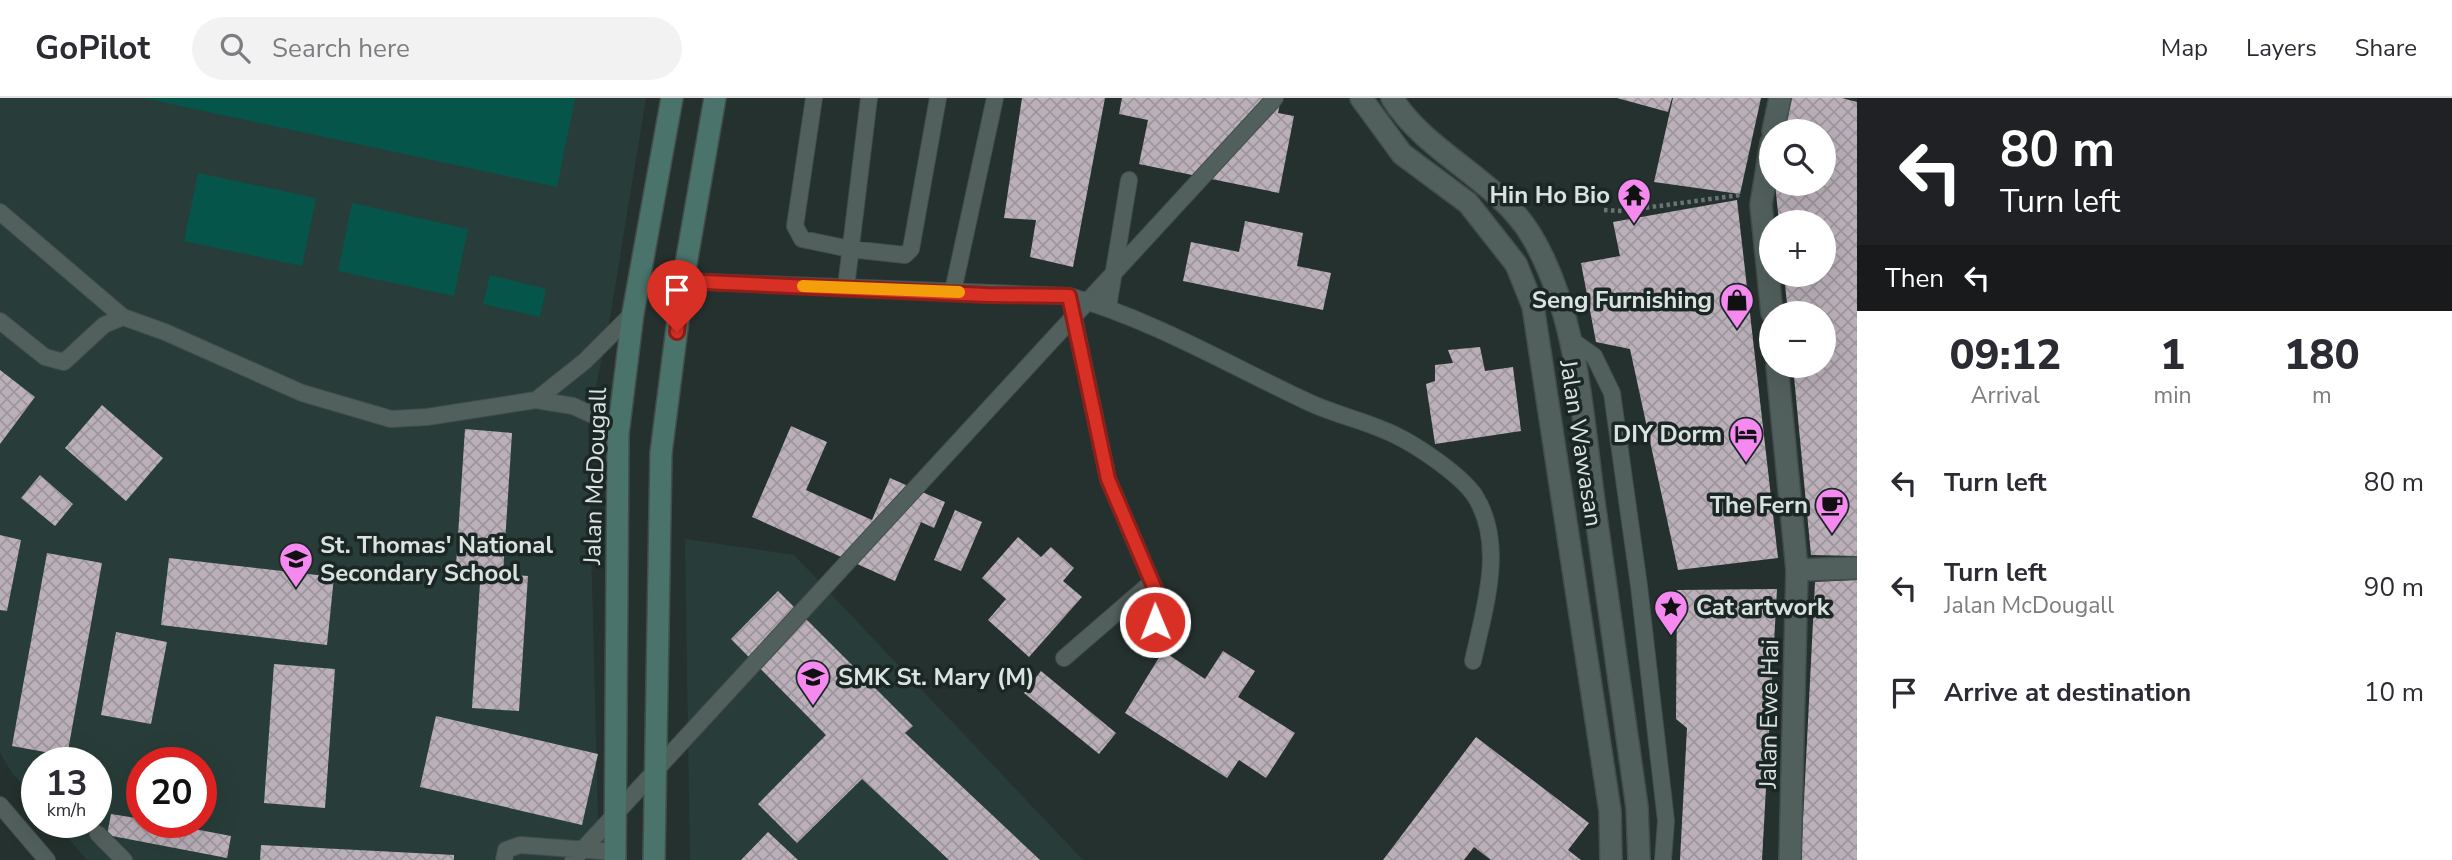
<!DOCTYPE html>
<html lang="en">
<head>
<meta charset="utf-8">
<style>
	:root { --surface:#fff; --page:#f2f2f3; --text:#2b2b33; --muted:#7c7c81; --line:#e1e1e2 }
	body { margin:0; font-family:"Nunito Sans",sans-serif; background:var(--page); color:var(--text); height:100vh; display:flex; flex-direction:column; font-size:26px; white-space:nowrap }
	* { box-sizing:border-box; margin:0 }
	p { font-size:23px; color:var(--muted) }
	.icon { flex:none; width:38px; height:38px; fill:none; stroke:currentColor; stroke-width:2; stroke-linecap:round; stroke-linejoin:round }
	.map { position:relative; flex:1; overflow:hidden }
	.drawer { display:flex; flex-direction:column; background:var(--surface); width:595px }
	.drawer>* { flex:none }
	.top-card { background:#202124; color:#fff; overflow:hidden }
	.buttons { position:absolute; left:1759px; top:21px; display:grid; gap:14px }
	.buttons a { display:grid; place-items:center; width:77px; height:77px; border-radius:50%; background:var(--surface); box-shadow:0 7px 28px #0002; font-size:35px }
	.speed { position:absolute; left:21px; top:649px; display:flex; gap:14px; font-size:35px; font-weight:700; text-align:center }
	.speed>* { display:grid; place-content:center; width:91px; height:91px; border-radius:50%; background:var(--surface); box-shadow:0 7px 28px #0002; line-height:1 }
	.speed small { font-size:18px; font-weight:400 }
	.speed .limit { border:10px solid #d22; background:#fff; color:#111 }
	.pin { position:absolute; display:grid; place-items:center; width:60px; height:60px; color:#fff; margin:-72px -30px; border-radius:50% 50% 50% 0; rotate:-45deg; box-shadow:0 0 7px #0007 }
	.pin .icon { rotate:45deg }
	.me { position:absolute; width:77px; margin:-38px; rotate:359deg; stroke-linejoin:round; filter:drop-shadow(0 0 5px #0008) }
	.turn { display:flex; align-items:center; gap:24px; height:147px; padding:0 28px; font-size:32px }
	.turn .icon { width:91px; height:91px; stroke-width:2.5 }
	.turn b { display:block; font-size:49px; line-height:60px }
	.then { display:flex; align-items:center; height:66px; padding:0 28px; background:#0003; gap:14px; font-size:26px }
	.eta { display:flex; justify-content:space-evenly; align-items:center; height:119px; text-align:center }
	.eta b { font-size:42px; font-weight:800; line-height:49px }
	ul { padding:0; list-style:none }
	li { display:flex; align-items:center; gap:21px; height:105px; padding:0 28px }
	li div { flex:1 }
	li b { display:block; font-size:26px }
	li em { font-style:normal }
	header { display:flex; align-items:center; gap:42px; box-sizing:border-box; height:98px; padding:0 35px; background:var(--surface); border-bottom:2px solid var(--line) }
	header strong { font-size:33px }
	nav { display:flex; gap:38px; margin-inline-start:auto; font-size:24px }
	.search { width:490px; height:63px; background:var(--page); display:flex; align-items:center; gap:18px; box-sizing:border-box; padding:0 24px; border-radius:38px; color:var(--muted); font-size:26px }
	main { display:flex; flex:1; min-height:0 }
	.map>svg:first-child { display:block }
</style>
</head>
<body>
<header>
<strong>GoPilot</strong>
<div class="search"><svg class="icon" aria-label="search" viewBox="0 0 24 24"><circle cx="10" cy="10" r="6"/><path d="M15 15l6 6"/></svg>Search here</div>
<nav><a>Map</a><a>Layers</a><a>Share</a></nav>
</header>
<main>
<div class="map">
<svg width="1857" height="762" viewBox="0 0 1857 762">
	<defs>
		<pattern id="building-cross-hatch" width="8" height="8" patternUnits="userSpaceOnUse" patternTransform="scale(1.75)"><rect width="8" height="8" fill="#bbb0ba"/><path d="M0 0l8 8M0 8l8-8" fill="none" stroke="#9d959c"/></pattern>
	</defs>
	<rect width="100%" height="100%" fill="#25312e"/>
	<path fill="#283d39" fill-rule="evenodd" d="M0 0H646L609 226 588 327 599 762H87L55 725 96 724V665H37V703L12 675 0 655ZM142 665H201V724H142Z
		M685 441 794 457 1083 762H690Z"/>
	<path fill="#05554a" d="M144 0H575L557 89Z
		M198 75 316 100 302 168 184 143Z
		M352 105 468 131 454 198 338 173Z
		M490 177 546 191 540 219 483 206Z"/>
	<path fill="url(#building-cross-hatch)" d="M1022 0H1105L1073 169 1030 159 1036 122 1004 120Z
		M1122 0H1281L1278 15 1294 18 1279 95 1139 66 1148 22 1119 16Z
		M1617 0H1672L1668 14Z
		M1673 0H1761L1740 96 1654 84Z
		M1783 0H1842L1857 4V458L1811 457 1793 268H1824V215H1788L1784 177H1824V124H1779L1775 86H1824V33H1776Z
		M1737 102 1778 460 1678 472 1630 251 1596 244 1581 165 1620 158 1613 124Z
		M1245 123 1303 135 1297 168 1331 175 1323 212 1183 183 1191 144 1239 154Z
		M1480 249 1485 273 1513 269 1521 333 1435 346 1426 286 1435 283V267L1453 265 1448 252Z
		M0 272 35 299 0 346Z
		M102 307 163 360 126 403 65 350Z
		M791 328 827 344 806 392 872 422 890 380 945 404 934 430 921 424 895 483 752 419Z
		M465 331 512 335 503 476 528 478 519 613 472 610 480 485 455 483Z
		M40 377 73 406 55 428 21 400Z
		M955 412 982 424 961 473 934 462Z
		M0 437 21 442 7 513 0 512Z
		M1018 439 1041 459 1051 449 1074 470 1063 483 1082 499 1029 559 988 522 1006 501 982 480Z
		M47 455 102 465 67 658 12 648Z
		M169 460 334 479 327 547 161 527Z
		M1857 482V762H1801L1815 484Z
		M1777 491 1762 762H1680L1687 630 1676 621 1677 492Z
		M778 493 913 628 905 635 1040 762H949L862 681 797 745 758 706 826 637 731 541Z
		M116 534 167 544 151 626 101 617Z
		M1163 553 1205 581 1223 553 1255 573 1238 599 1295 635 1266 680 1239 662 1227 680 1125 615Z
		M274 566 335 571 325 710 264 705Z
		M1041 573 1116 635 1099 656 1024 595Z
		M436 618 598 656 582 727 420 689Z
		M1476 639 1589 725 1568 752 1581 762H1491L1474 749 1464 762H1383Z
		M111 716 142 721V724H158L231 738 227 760 107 737Z
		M768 734 798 762H741Z
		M261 747 454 757V762H260Z"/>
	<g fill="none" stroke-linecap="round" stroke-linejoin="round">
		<g stroke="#434e4c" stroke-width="18">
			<path id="service" d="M814 0 795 128 802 141 850 151 905 157 911 151 938 0
				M0 114 123 219 165 234 302 295 391 321 427 319 536 302 573 308 595 318 618 336
				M683 183 1069 198C1151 221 1229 267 1306 303 1335 317 1367 323 1395 337 1418 348 1461 377 1475 398 1506 447 1484 511 1473 563
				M846 189 869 0
				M953 193 995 0
				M1108 209 1129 82
				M1072 210 1108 381 1160 503 1155 524 1137 543
				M0 223 45 259 64 264 104 227 123 219
				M1570 241 1594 258 1612 295 1639 488 1666 723 1663 762
				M536 302 585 263 633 215
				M1064 560 1152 484
				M0 707 47 762
				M98 736 124 762
				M504 762 506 752 520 747 615 754
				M573 762 1275 0"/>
		</g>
		<g stroke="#434e4c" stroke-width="24">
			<path id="minor" d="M1773 33 1780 0
				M1771 45 1761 107 1772 215
				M1777 268 1797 472 1790 762
				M1797 472 1857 470"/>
		</g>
		<g stroke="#434e4c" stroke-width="24">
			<path id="tertiary" d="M1361 0 1402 56 1468 105 1516 166 1533 208 1610 713 1611 762
				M1392 0C1425 54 1499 83 1531 137 1578 216 1582 316 1594 404 1609 506 1623 608 1637 709L1639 762"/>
		</g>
		<g stroke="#434e4c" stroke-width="24">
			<path id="secondary" d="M615 762 618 336 633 215 672 0
				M654 762 661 355 683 183 715 0"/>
		</g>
		<path stroke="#6a7472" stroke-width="4.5" stroke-dasharray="3.5 3.5" stroke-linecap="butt" d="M1604 112 1622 113 1740 97"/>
		<use href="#service" stroke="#52605d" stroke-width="16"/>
		<use href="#minor" stroke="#52605d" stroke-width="21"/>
		<use href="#tertiary" stroke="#52605d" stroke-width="21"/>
		<use href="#secondary" stroke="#4a736b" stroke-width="21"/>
	</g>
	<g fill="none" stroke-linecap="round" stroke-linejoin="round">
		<g stroke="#8d1f18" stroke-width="18">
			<path id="route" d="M677 234 683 183 987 197 1069 198 1108 381 1160 503 1155 524"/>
		</g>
		<use href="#route" stroke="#d93025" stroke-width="12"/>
		<path stroke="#f59e0b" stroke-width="12" d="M803 188 959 194"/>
	</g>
	<defs>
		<g id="temple-pin" transform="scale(1.75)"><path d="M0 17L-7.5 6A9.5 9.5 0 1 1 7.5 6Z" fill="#f589ef" stroke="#1b2725"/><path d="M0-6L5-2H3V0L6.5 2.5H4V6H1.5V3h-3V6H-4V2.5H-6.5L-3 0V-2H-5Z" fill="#111"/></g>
		<g id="shop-pin" transform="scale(1.75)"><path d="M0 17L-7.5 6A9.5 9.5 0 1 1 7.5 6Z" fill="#f589ef" stroke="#1b2725"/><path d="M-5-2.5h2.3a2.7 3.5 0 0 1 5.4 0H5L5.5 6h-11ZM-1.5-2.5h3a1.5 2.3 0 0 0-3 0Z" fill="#111"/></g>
		<g id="hotel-pin" transform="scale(1.75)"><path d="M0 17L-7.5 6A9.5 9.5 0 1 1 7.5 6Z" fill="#f589ef" stroke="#1b2725"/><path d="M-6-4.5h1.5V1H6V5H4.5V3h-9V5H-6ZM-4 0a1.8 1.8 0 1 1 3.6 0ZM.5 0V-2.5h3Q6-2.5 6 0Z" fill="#111"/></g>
		<g id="cafe-pin" transform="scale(1.75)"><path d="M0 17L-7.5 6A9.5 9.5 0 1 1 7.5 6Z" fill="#f589ef" stroke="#1b2725"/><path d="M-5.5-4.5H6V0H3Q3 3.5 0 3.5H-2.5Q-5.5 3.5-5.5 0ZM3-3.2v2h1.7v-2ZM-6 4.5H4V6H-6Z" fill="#111"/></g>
		<g id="school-pin" transform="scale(1.75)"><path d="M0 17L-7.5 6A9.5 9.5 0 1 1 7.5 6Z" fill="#f589ef" stroke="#1b2725"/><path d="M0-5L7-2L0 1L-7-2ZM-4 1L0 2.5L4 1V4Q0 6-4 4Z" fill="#111"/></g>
		<g id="sight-pin" transform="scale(1.75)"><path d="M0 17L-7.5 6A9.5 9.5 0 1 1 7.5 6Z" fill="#f589ef" stroke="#1b2725"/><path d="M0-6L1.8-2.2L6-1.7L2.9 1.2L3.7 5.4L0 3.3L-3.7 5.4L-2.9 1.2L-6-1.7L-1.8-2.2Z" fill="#111"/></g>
	</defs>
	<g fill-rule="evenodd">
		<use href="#temple-pin" x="1634" y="97"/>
		<use href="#shop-pin" x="1737" y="202"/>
		<use href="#hotel-pin" x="1746" y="336"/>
		<use href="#cafe-pin" x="1832" y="407"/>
		<use href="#school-pin" x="296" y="461"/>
		<use href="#sight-pin" x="1671" y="509"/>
		<use href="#school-pin" x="813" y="579"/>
	</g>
	<g text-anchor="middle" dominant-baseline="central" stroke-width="7" stroke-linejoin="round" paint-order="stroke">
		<g font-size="24" font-weight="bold" fill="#dbe3e1" stroke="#1b2725" text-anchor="end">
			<text x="1610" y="97">Hin Ho Bio</text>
			<text x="1712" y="202">Seng Furnishing</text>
			<text x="1722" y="336">DIY Dorm</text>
			<text x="1808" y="407">The Fern</text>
			<text x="320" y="447" text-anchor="start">St. Thomas' National<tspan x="320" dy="28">Secondary School</tspan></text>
			<text x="1696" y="509" text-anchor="start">Cat artwork</text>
			<text x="838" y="579" text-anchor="start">SMK St. Mary (M)</text>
		</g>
		<g font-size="24" fill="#dbe3e1" stroke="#1b2725">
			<text transform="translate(1581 345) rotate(81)">Jalan Wawasan</text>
			<text transform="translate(595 378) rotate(-88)">Jalan McDougall</text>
			<text transform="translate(1769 616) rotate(-89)">Jalan Ewe Hai</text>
		</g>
	</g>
</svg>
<div class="buttons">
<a><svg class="icon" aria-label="search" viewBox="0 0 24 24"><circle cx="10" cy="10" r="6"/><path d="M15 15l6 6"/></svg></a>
<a>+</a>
<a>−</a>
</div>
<div class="speed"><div>13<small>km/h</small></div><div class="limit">20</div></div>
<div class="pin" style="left:677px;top:234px;background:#d93025"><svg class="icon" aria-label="arrive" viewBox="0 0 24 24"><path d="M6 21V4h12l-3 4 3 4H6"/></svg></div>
<svg class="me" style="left:1155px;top:524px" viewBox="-20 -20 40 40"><circle r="17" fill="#d93025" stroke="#fff" stroke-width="3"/><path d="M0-11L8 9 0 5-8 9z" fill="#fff"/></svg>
</div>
<section class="drawer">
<div class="top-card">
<div class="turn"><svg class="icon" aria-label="left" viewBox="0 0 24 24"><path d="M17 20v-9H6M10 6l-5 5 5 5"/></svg><div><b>80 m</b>Turn left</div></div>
<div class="then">Then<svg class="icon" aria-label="left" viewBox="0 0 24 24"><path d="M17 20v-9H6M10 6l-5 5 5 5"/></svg></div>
</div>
<div class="eta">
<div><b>09:12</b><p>Arrival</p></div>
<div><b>1</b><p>min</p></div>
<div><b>180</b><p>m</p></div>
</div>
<ul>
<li><svg class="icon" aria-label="left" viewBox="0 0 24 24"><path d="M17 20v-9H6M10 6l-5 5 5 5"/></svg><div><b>Turn left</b></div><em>80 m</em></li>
<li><svg class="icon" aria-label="left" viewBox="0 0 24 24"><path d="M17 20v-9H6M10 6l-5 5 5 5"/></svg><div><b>Turn left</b><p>Jalan McDougall</p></div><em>90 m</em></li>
<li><svg class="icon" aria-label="arrive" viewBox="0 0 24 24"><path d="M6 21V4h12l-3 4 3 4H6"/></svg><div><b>Arrive at destination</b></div><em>10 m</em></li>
</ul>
</section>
</main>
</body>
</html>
